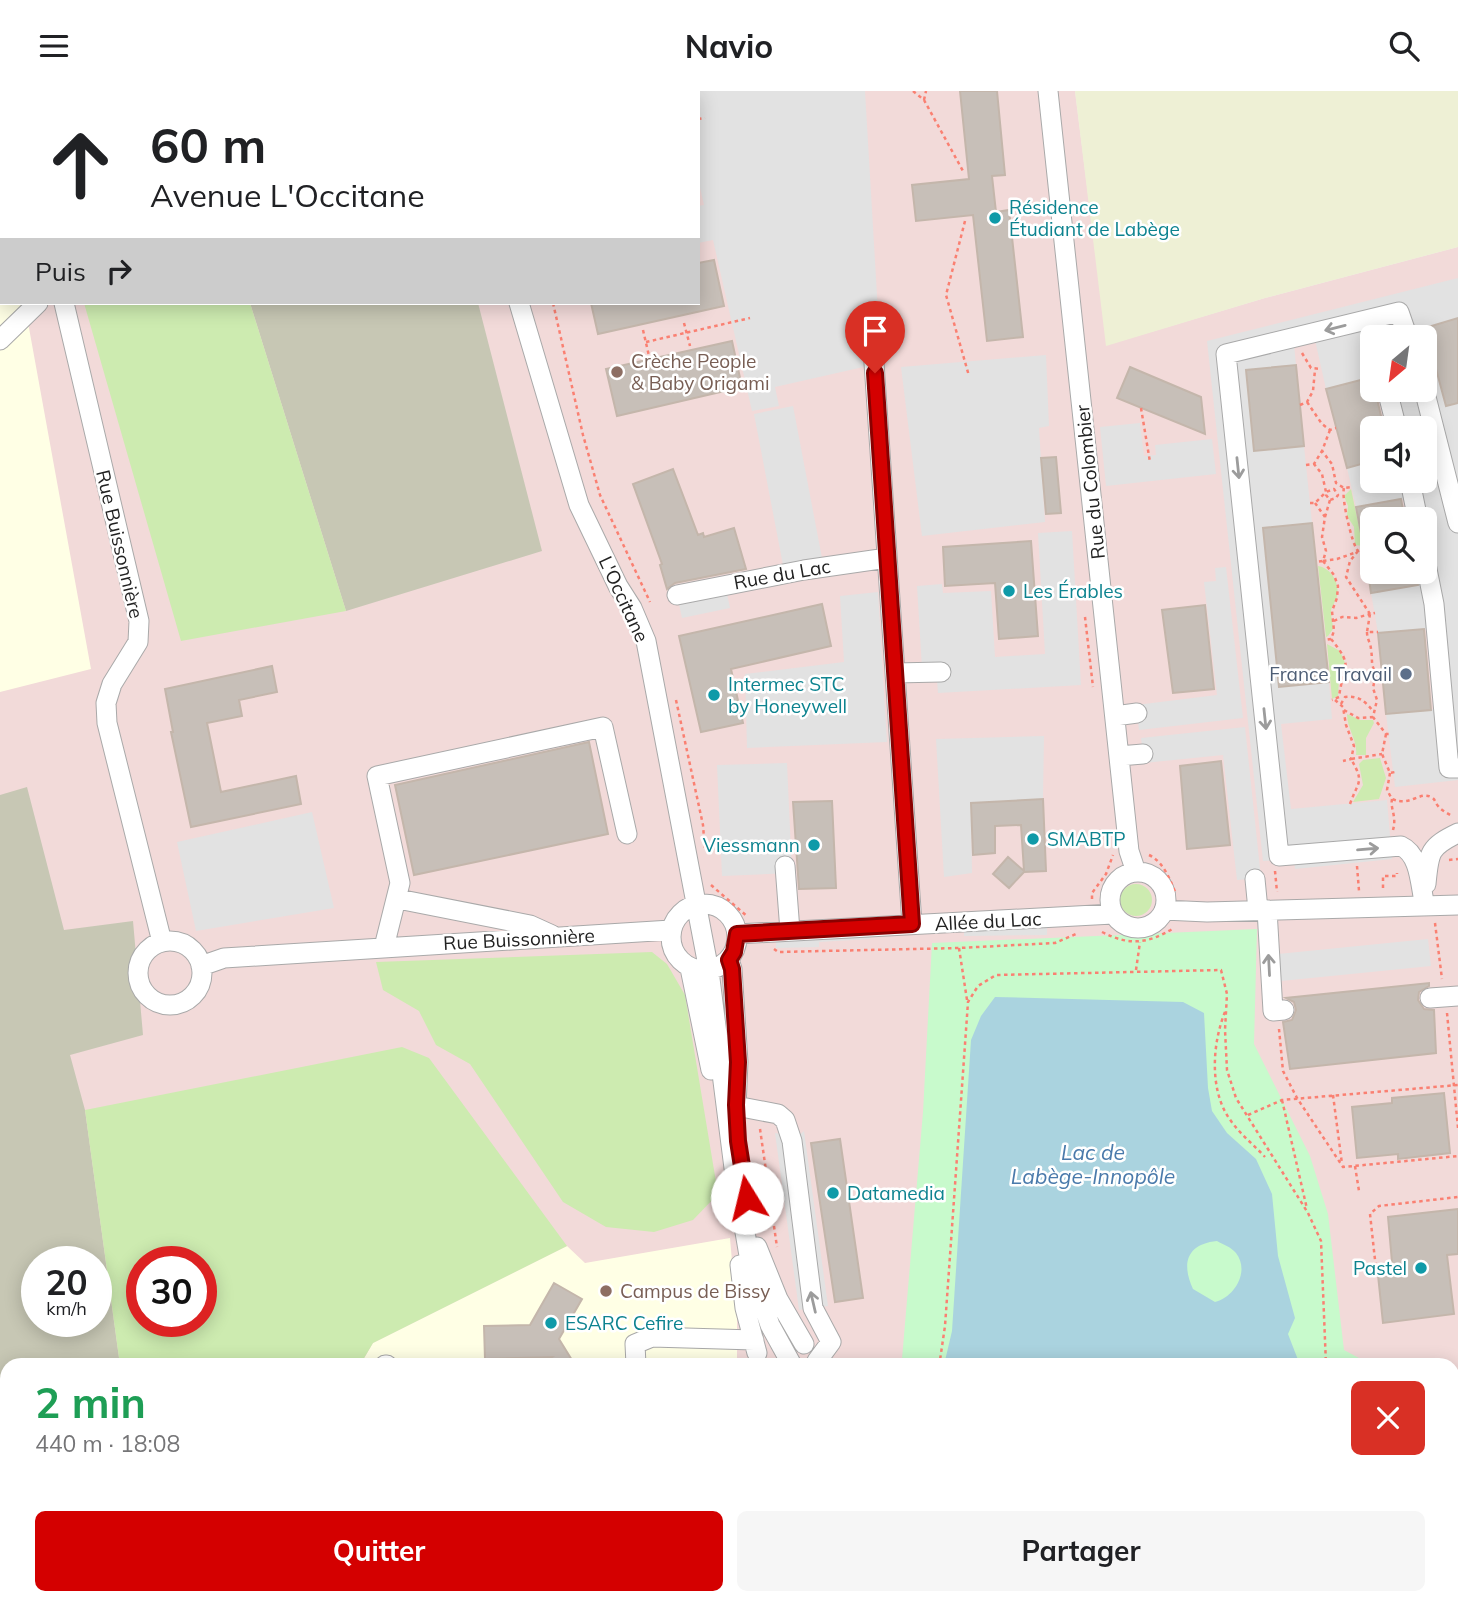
<!DOCTYPE html>
<html lang="fr">
<head>
<meta charset="utf-8">
<style>
	:root { --surface:#fff; --page:#f6f6f6; --text:#202124; --muted:#757577; --accent:#d40000 }
	body { margin:0; font-family:Mulish,sans-serif; background:var(--page); color:var(--text); height:100vh; display:flex; flex-direction:column; font-size:26px; white-space:nowrap }
	* { box-sizing:border-box; margin:0 }
	p { font-size:23px; color:var(--muted) }
	.icon { flex:none; width:38px; height:38px; fill:none; stroke:currentColor; stroke-width:2; stroke-linecap:round; stroke-linejoin:round }
	.map { position:relative; flex:1; overflow:hidden }
	.side { position:absolute; left:0px; top:1267px; width:1460px; height:247px; display:flex; flex-direction:column; background:var(--surface); border-radius:21px 21px 0 0; box-shadow:0 4px 18px #0003 }
	.side>* { flex:none }
	.hud { position:absolute; left:0px; top:0px; width:700px; height:214px; box-shadow:0 4px 18px #0003; background:#fff; color:var(--text); overflow:hidden }
	.needle { width:46px; rotate:209deg }
	.tools { position:absolute; left:1360px; top:234px; display:grid; gap:14px }
	.tools a { display:grid; place-items:center; width:77px; height:77px; border-radius:10px; background:var(--surface); box-shadow:0 4px 18px #0003; font-size:35px }
	.speed { position:absolute; left:21px; top:1155px; display:flex; gap:14px; font-size:35px; font-weight:700; text-align:center }
	.speed>* { display:grid; place-content:center; width:91px; height:91px; border-radius:50%; background:var(--surface); box-shadow:0 4px 18px #0003; line-height:1 }
	.speed small { font-size:18px; font-weight:400 }
	.speed .limit { border:10px solid #d22; background:#fff; color:#111 }
	.pin { position:absolute; display:grid; place-items:center; width:60px; height:60px; color:#fff; margin:-72px -30px; border-radius:50% 50% 50% 0; rotate:-45deg; box-shadow:0 0 7px #0007 }
	.pin .icon { rotate:45deg }
	.me { position:absolute; width:77px; margin:-38px; rotate:351deg; stroke-linejoin:round; filter:drop-shadow(0 0 5px #0008) }
	.turn { display:flex; align-items:center; gap:24px; height:147px; padding:0 35px; font-size:32px }
	.turn .icon { width:91px; height:91px; stroke-width:2.5 }
	.turn b { display:block; font-size:49px; line-height:60px }
	.then { display:flex; align-items:center; height:66px; padding:0 35px; background:#0003; gap:14px; font-size:26px }
	.round { display:grid; place-items:center; flex:none; width:74px; height:74px; border-radius:10px; background:var(--page) }
	.overview { display:flex; align-items:center; justify-content:space-between; height:119px; padding:0 35px }
	h1 { font-size:42px; font-weight:700; line-height:52px; color:#1e9e55 }
	.primary-button { display:flex; gap:14px; margin-top:auto; padding:14px 35px }
	.primary-button a { flex:1; height:80px; border-radius:10px; background:var(--accent); color:#fff; font-size:28px; font-weight:700; line-height:80px; text-align:center }
	.primary-button a+a { background:var(--page); color:var(--text) }
	header { display:flex; justify-content:space-between; align-items:center; height:91px; padding:0 35px; background:var(--surface); font-size:32px; font-weight:700 }
	.map>svg:first-child { display:block }
</style>
</head>
<body>
<header><svg class="icon" aria-label="menu" viewBox="0 0 24 24"><path d="M4 6h16M4 12h16M4 18h16"/></svg>Navio<svg class="icon" aria-label="search" viewBox="0 0 24 24"><circle cx="10" cy="10" r="6"/><path d="M15 15l6 6"/></svg></header>
<div class="map">
<svg width="1458" height="1513" viewBox="0 0 1458 1513">
	<rect width="100%" height="100%" fill="#f2efe9"/>
	<path fill="#f2dad9" fill-rule="evenodd" d="M0 0H1075L1107 254 1265 207 1458 156V1513H0ZM2 2H698V212H2ZM1372 247H1424V299H1372ZM1372 338H1424V390H1372ZM1372 429H1424V481H1372ZM37 1171H96V1230H37ZM142 1171H201V1230H142ZM7 1274H1452V1507H7Z"/>
	<path fill="#ffffe5" d="M0 184 2 212H22L25 215 91 578 0 601Z
		M730 1147 737 1228V1274H360L373 1252 567 1155 585 1172Z
		M229 1507H642L632 1513H226Z"/>
	<path fill="#c7c7b4" fill-rule="evenodd" d="M250 212H478L542 460 346 520Z
		M27 696 64 839 133 830 143 944 70 964 85 1019 120 1274H7V1507H9L0 1508V704ZM37 1171H96V1230H37Z"/>
	<path fill="#eef0d5" d="M1075 0H1458V156L1265 207 1106 255Z"/>
	<path fill="#cdebb0" fill-rule="evenodd" d="M84 212H250L346 520 181 550Z
		M1351 398 1363 455 1355 454 1354 436 1347 425 1348 415 1344 405Z
		M1318 475C1331 477 1340 492 1337 505 1336 511 1331 515 1331 521 1331 527 1333 533 1333 538L1328 545 1326 546Z
		M1327 553 1340 560 1345 572 1339 589 1338 605 1332 608Z
		M1347 623 1360 629H1373L1374 632 1366 647V664H1356C1358 650 1347 638 1347 623Z
		M1380 667 1386 687 1379 708 1353 711 1363 694 1359 673 1363 669Z
		M1120 809a16 16 0 1 1 32 0a16 16 0 1 1-32 0Z
		M652 861 667 873 685 904 718 1103 693 1129 654 1141 606 1136 563 1111 470 973 436 954 419 920 383 899 376 871Z
		M402 956 429 967 567 1155 373 1252 360 1274H120L85 1019ZM142 1171H201V1230H142Z
		M9 1507H229L226 1513H0V1508Z"/>
	<path fill="#c8facc" d="M1257 838 1254 953 1310 1065 1328 1123 1344 1259 1372 1274H888L902 1268 923 1021 932 852Z
		M1458 1282V1513H979L973 1507H1452V1283Z"/>
	<path fill="#e2e2e2" d="M679 0H865L881 272 775 296 779 315 752 320 713 149 698 152V115L704 114 698 88V2Z
		M1458 187V227L1425 237 1446 315 1458 312V689L1395 696 1386 623 1435 618 1427 538 1378 542 1371 502 1420 493 1418 481H1424V429L1405 408 1356 416 1347 377 1372 370V390H1424V338H1388L1378 299H1424V247H1372V286L1326 298 1315 249 1294 253 1296 274 1246 279 1254 360 1304 355 1312 432 1264 437 1329 591 1332 628 1281 633 1291 718 1387 709 1392 768 1295 778 1294 768 1263 770 1207 250Z
		M1046 264 1049 335 1039 337 1045 431 922 445 901 276Z
		M793 315 822 467 783 474 754 323Z
		M1140 332 1144 365 1156 364 1155 354 1212 348 1216 383 1106 395 1100 336Z
		M1072 440 1081 594 938 602 936 577H922L917 495 942 493 943 502 991 500 995 566 1045 563 1038 442Z
		M1226 476 1243 627 1139 639 1136 614 1217 604 1204 491 1216 490 1215 477Z
		M725 493 730 517 682 527 677 504Z
		M878 501 887 651 747 657 745 583 844 571 840 505Z
		M1245 636 1261 787 1237 789 1223 664 1144 672 1141 647Z
		M1044 645 1043 708 971 712 972 782 944 786 936 648Z
		M787 672 792 782 722 785 717 674Z
		M312 721 334 817 196 840 177 751Z
		M1047 837V844L964 845V840Z
		M870 843V848L819 851V856L776 857V847Z
		M1428 848 1431 875 1281 890 1278 863Z
		M804 1040 828 1215 799 1219 775 1042 797 1046Z"/>
	<path fill="#aad3df" fill-rule="evenodd" d="M995 906 1183 911 1204 922 1208 997 1212 1020 1227 1042 1256 1068 1272 1103 1278 1165 1295 1227 1288 1243 1300 1274H944L952 1240 971 949 981 925ZM1217 1150C1224 1154 1231 1156 1236 1162 1250 1180 1235 1206 1215 1211L1193 1198C1181 1172 1187 1153 1217 1150Z
		M1458 1374V1513H1372L1379 1507H1452V1375Z
		M1095 1507H1317L1329 1513H1102Z"/>
	<path fill="#c7bfb8" stroke="#c4b6ab" stroke-width="2" d="M960 0H997L1005 84 992 85 996 121 1009 119 1023 246 987 250 973 124 916 130 912 94 969 88Z
		M714 169 724 215 598 243 591 212H698V172Z
		M1458 227V312L1446 315 1425 237Z
		M732 250 742 296 617 325 606 278Z
		M1296 274 1304 355 1254 360 1246 279Z
		M1130 276 1201 306 1205 343 1117 307Z
		M1372 286V299H1375L1384 338H1372V370L1347 377 1326 298Z
		M1056 366 1061 422 1046 423 1041 367Z
		M673 378 698 444 703 442 704 446 734 437 746 478 675 492 667 498 660 474 662 473 633 393Z
		M1401 408 1405 429H1372V467L1366 468 1356 416Z
		M1312 432 1329 591 1279 596 1263 437Z
		M1031 450 1038 545 999 548 995 492 945 495 943 456Z
		M1368 481H1415L1418 494 1371 502Z
		M822 513 831 555 731 578 743 632 701 641 679 545Z
		M1205 514 1214 598 1173 602 1162 519Z
		M1424 538 1431 619 1386 623 1378 542Z
		M272 575 277 601 239 609 242 625 207 632 221 701 296 685 301 713 191 736 171 641H173L165 598Z
		M589 651 608 743 414 784 395 694Z
		M1221 670 1230 754 1187 758 1180 675Z
		M1043 708 1046 780 1024 781 1009 797 993 783 1008 766 1024 780 1021 734 995 735V762L973 764 971 712Z
		M832 710 836 797 799 798 793 711Z
		M1429 892V895L1419 901 1418 909 1424 918 1434 919 1436 962 1290 978 1283 931 1292 929 1296 919 1294 911 1286 907Z
		M1444 1002 1450 1062 1398 1068V1063L1357 1067 1352 1016 1392 1012V1007Z
		M840 1048 863 1207 835 1211 811 1052Z
		M1458 1118V1163L1447 1164 1454 1223 1383 1232 1378 1184 1393 1182 1388 1126Z
		M554 1192 582 1208 559 1248 575 1274H541L552 1266 485 1268 484 1235 530 1234Z"/>
	<g fill="none" stroke-linecap="round" stroke-linejoin="round">
		<path stroke="#c8c6c1" stroke-width="19" stroke-dasharray="19 10" stroke-linecap="butt" d="M264 0 265 2"/>
		<g stroke="#a9a9a9" stroke-width="21">
			<path id="minor" d="M459 0V2
				M490 0 491 2
				M1048 0 1129 760 1136 781
				M431 2V0
				M64 212 139 530 138 551 112 593 106 612 107 632 162 851
				M519 212 579 414 618 495 632 517 646 550 709 880 734 1077 752 1182 770 1234 792 1274
				M1408 247 1399 221 1226 263 1279 765 1401 755C1421 764 1420 796 1425 815
				M0 249 38 212
				M873 257 912 833
				M1424 298 1458 432
				M1387 299 1397 338
				M1410 390 1418 429
				M1424 463 1434 513 1449 677H1458
				M677 504 804 479 887 467
				M895 582 941 581
				M1115 625 1137 622
				M1119 665 1143 663
				M785 775 790 840
				M1110 809a28 28 0 1 1 56 0a28 28 0 1 1-56 0Z
				M1255 788 1258 819
				M1426 793C1429 761 1429 756 1458 742
				M398 808 530 834 552 844
				M671 846a33 33 0 1 1 66 0a33 33 0 1 1-66 0Z
				M1164 819 1207 821 1458 814
				M1267 819 1273 920 1284 919
				M737 843 1113 823
				M138 882a32 32 0 1 1 64 0a32 32 0 1 1-64 0Z
				M384 856 400 792 377 685 603 636 627 743
				M729 869 732 878 738 971 736 1016
				M201 875 224 867 671 839
				M690 877 711 979
				M1430 907 1458 905
				M736 1015 778 1023 785 1029 792 1050 813 1217 831 1251 817 1270
				M757 1156 778 1208 804 1253
				M740 1174 745 1217 757 1262
				M385 1274H387
				M636 1274 635 1253 652 1246 754 1249
				M547 1507 554 1513
				M714 1507 715 1513
				M944 1507 949 1513
				M964 1507 969 1513
				M254 1513 258 1507
				M399 1513 403 1507
				M575 1513 633 1507"/>
		</g>
		<path stroke="#fa8072" stroke-width="2.5" stroke-dasharray="3.5 3.5" stroke-linecap="butt" d="M913 0 924 9 963 80
			M924 9 926 0
			M698 28 705 27
			M965 130 946 204 969 285
			M553 212 583 344 600 404 650 511
			M684 232 690 255
			M643 239 649 265
			M646 251 750 227
			M1302 262 1311 277 1321 278
			M1307 311 1322 333 1330 339 1336 337
			M1300 314 1307 311 1313 300 1315 279
			M1141 317 1150 371
			M1330 339 1322 360 1332 373 1336 392 1344 397 1352 396
			M1306 374 1314 373 1322 360
			M1344 397C1341 406 1352 454 1358 460L1364 458
			M1310 412H1315L1326 401 1322 383 1314 373
			M1315 412 1325 426 1322 446 1326 460 1323 470 1316 471
			M1325 426 1330 409 1326 404V401L1334 398 1338 404 1336 407 1330 409
			M1358 460 1350 470 1346 486 1370 523 1375 522
			M1323 470 1334 484 1338 495 1337 507 1332 520 1334 540 1331 548 1325 549
			M1323 470 1337 468 1357 461
			M1370 523 1367 541H1378
			M1085 526 1093 596
			M1334 530 1342 526 1356 527 1370 523
			M1367 541C1367 549 1371 552 1371 559 1373 569 1370 573 1376 582L1382 581
			M1331 548C1355 577 1343 574 1339 606L1332 609
			M1344 584 1376 582 1373 597 1377 609 1373 626 1386 643H1392
			M676 609 703 734 705 760
			M1335 609 1343 616 1346 634 1354 655 1351 668 1343 670
			M1341 613 1345 606C1358 604 1366 611 1373 620
			M1344 619 1358 627 1373 626
			M1386 643 1382 663 1390 682 1395 681
			M1390 682 1387 699 1392 708C1411 716 1419 700 1431 706 1436 709 1434 710 1438 715 1441 719 1447 722 1452 725
			M1392 708C1390 718 1397 725 1393 739
			M1350 713C1358 690 1365 692 1351 668L1382 663
			M1149 764C1164 771 1170 789 1176 803
			M1449 769 1458 768
			M1357 775 1359 800
			M1275 780 1277 801
			M711 794 748 826
			M1383 797V785H1397V782
			M1092 808V802L1106 783 1113 764
			M1435 832 1442 888
			M1102 841C1130 855 1147 853 1174 837
			M959 857 967 909
			M774 858 778 861 959 857 1055 852 1076 843
			M1136 879 1140 851
			M1225 921C1212 953 1209 1001 1231 1030 1241 1044 1254 1054 1265 1066
			M1447 922 1458 1037
			M1279 938 1283 980 1297 1007 1343 1076 1458 1065
			M1333 1004 1342 1073
			M1282 1009 1307 1118
			M1248 1024 1282 1009 1458 994
			M760 1038 777 1156
			M1355 1075 1359 1100
			M1401 1175 1376 1178 1370 1123 1379 1115 1458 1106
			M937 1274 940 1269 945 1235 968 911 978 895 996 884 1221 879 1227 903 1225 939 1227 979 1236 1007 1308 1122 1321 1150 1326 1274
			M1452 1336 1458 1335
			M1035 1507 1041 1513
			M1345 1507V1513"/>
		<use href="#minor" stroke="#fff" stroke-width="19"/>
	</g>
	<defs><path id="oneway-shaft" d="M-6 0H5M1.5-3L5.5 0L1.5 3" fill="none" stroke-width="1.6" stroke-linecap="round" stroke-linejoin="round" transform="scale(1.75)"/></defs>
	<g stroke="#9c9c9c">
		<use href="#oneway-shaft" transform="translate(1335 237) rotate(166)"/>
		<use href="#oneway-shaft" transform="translate(1238 377) rotate(84)"/>
		<use href="#oneway-shaft" transform="translate(1265 628) rotate(84)"/>
		<use href="#oneway-shaft" transform="translate(1368 758) rotate(-5)"/>
		<use href="#oneway-shaft" transform="translate(1269 874) rotate(-93)"/>
		<use href="#oneway-shaft" transform="translate(813 1211) rotate(-103)"/>
	</g>
	<g fill="none" stroke-linecap="round" stroke-linejoin="round">
		<g stroke="#8a0000" stroke-width="18">
			<path id="route" d="M747 1107 738 1050 736 1014 738 971 732 878 729 869 734 861 737 843 912 833 875 282"/>
		</g>
		<use href="#route" stroke="#d40000" stroke-width="12"/>
	</g>
	<g fill="#0f9aa8" stroke="#fff" stroke-width="2.5">
		<circle cx="995" cy="127" r="7"/>
		<circle cx="1009" cy="500" r="7"/>
		<circle cx="714" cy="604" r="7"/>
		<circle cx="1033" cy="748" r="7"/>
		<circle cx="814" cy="754" r="7"/>
		<circle cx="833" cy="1102" r="7"/>
		<circle cx="1421" cy="1177" r="7"/>
		<circle cx="551" cy="1232" r="7"/>
	</g>
	<g fill="#8d6e63" stroke="#fff" stroke-width="2.5">
		<circle cx="617" cy="281" r="7"/>
		<circle cx="606" cy="1200" r="7"/>
	</g>
	<circle fill="#5c6f8a" stroke="#fff" stroke-width="2.5" cx="1406" cy="583" r="7"/>
	<g text-anchor="middle" dominant-baseline="central" stroke-width="5" stroke-linejoin="round" paint-order="stroke">
		<g font-size="19" fill="#0d838f" stroke="#fff" text-anchor="start">
			<text x="1009" y="116">Résidence<tspan x="1009" dy="22">Étudiant de Labège</tspan></text>
			<text x="1023" y="500">Les Érables</text>
			<text x="728" y="593">Intermec STC<tspan x="728" dy="22">by Honeywell</tspan></text>
			<text x="1047" y="748">SMABTP</text>
			<text x="800" y="754" text-anchor="end">Viessmann</text>
			<text x="847" y="1102">Datamedia</text>
			<text x="1407" y="1177" text-anchor="end">Pastel</text>
			<text x="565" y="1232">ESARC Cefire</text>
		</g>
		<g font-size="19" fill="#785e54" stroke="#fff" text-anchor="start">
			<text x="631" y="270">Crèche People<tspan x="631" dy="22">&amp; Baby Origami</tspan></text>
			<text x="620" y="1200">Campus de Bissy</text>
		</g>
		<g font-size="19" fill="#222" stroke="#fff">
			<text transform="translate(1090 391) rotate(-96)">Rue du Colombier</text>
			<text transform="translate(120 453) rotate(77)">Rue Buissonnière</text>
			<text transform="translate(782 483) rotate(-10)">Rue du Lac</text>
			<text transform="translate(624 508) rotate(65)">L'Occitane</text>
			<text transform="translate(988 830) rotate(-3)">Allée du Lac</text>
			<text transform="translate(519 848) rotate(-3)">Rue Buissonnière</text>
		</g>
		<g font-size="19" fill="#4e5e75" stroke="#fff" text-anchor="end">
			<text x="1392" y="583">France Travail</text>
		</g>
		<g font-size="21" font-style="italic" fill="#4a7aab" stroke="#fff">
			<text x="1093" y="1061">Lac de<tspan x="1093" dy="24">Labège-Innopôle</tspan></text>
		</g>
	</g>
</svg>
<div class="tools">
<a><svg class="needle" viewBox="-14 -14 28 28"><path d="M0-13l5 13h-10z" fill="#e53935"/><path d="M0 13l5-13h-10z" fill="#757577"/></svg></a>
<a><svg class="icon" aria-label="sound" viewBox="0 0 24 24"><path d="M4 9h4l5-4v14l-5-4H4zM17 9q2 3 0 6"/></svg></a>
<a><svg class="icon" aria-label="search" viewBox="0 0 24 24"><circle cx="10" cy="10" r="6"/><path d="M15 15l6 6"/></svg></a>
</div>
<div class="speed"><div>20<small>km/h</small></div><div class="limit">30</div></div>
<div class="pin" style="left:875px;top:282px;background:#d93025"><svg class="icon" aria-label="arrive" viewBox="0 0 24 24"><path d="M6 21V4h12l-3 4 3 4H6"/></svg></div>
<svg class="me" style="left:747px;top:1107px" viewBox="-20 -20 40 40"><circle r="19" fill="#fff"/><path d="M0-13L10 11 0 6-10 11z" fill="#d40000"/></svg>
<div class="hud">
<div class="turn"><svg class="icon" aria-label="ahead" viewBox="0 0 24 24"><path d="M12 20V5M6 11l6-6 6 6"/></svg><div><b>60 m</b>Avenue L'Occitane</div></div>
<div class="then">Puis<svg class="icon" aria-label="right" viewBox="0 0 24 24"><path d="M7 20v-9h11M14 6l5 5-5 5"/></svg></div>
</div>
<section class="side">
<div class="overview"><div><h1>2 min</h1><p>440 m · 18:08</p></div><a class="round" style="background:#d93025;color:#fff"><svg class="icon" aria-label="close" viewBox="0 0 24 24"><path d="M6 6l12 12M18 6L6 18"/></svg></a></div>
<div class="primary-button"><a>Quitter</a><a>Partager</a></div>
</section>
</div>
</body>
</html>
